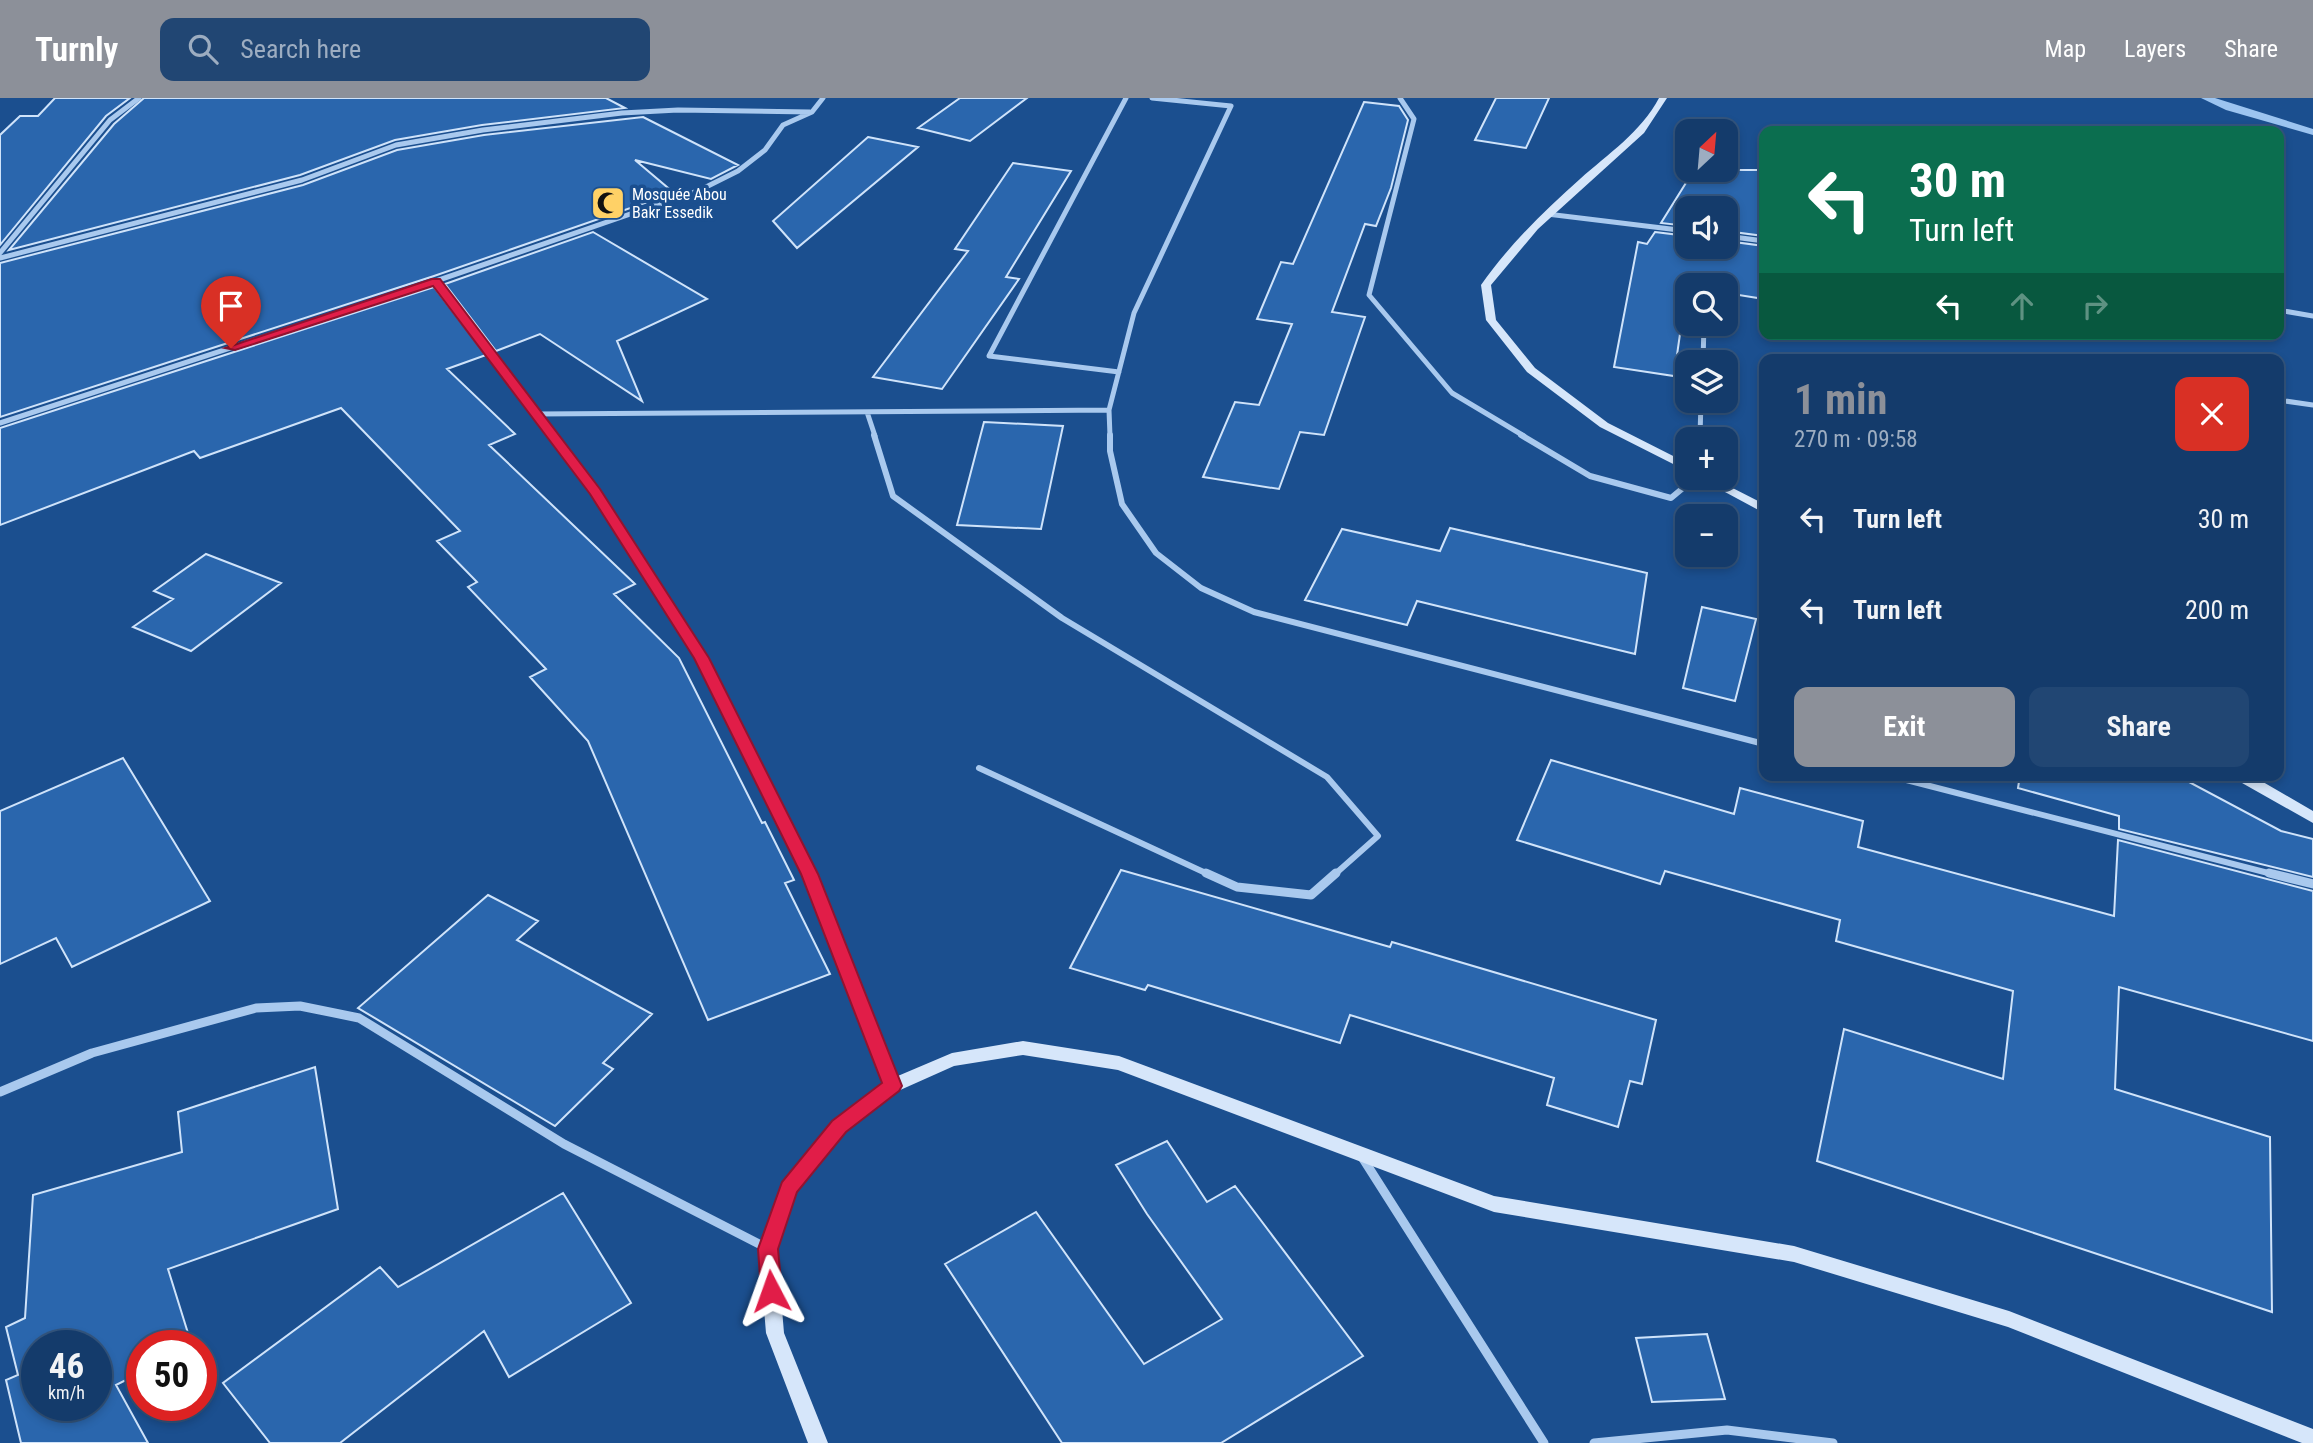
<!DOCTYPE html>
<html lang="en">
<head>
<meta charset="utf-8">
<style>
	:root { --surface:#143b6b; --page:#214673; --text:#f1f3f6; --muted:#9dadc1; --line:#33557e; --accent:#8c9099 }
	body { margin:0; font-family:"Roboto Condensed",sans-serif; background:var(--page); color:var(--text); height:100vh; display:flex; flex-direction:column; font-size:26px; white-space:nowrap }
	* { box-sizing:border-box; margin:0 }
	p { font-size:23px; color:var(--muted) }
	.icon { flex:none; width:38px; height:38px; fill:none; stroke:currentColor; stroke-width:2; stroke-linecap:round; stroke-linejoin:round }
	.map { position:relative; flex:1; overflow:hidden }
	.sheet { position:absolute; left:1759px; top:256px; width:525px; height:427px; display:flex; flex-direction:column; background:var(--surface); border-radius:14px; box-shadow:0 4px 10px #0003,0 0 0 2px var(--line) }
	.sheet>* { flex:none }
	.top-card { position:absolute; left:1759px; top:28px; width:525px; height:214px; border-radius:14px; box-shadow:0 4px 10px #0003,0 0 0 2px var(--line); background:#0b6e4f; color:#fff; overflow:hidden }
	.needle { width:46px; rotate:26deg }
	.controls { position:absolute; left:1675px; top:21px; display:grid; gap:14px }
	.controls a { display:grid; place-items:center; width:63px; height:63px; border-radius:14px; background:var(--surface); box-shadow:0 4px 10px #0003,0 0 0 2px var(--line); font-size:35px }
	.speed { position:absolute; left:21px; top:1232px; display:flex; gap:14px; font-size:35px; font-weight:700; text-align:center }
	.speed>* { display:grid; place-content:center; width:91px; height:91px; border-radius:50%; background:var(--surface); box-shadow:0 4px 10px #0003,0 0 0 2px var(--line); line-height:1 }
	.speed small { font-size:18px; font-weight:400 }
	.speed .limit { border:10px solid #d22; background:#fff; color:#111 }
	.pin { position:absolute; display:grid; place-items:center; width:60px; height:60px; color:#fff; margin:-72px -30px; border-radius:50% 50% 50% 0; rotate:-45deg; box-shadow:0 0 7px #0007 }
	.pin .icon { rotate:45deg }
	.me { position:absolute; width:77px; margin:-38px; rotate:356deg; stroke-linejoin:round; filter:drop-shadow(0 0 5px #0008) }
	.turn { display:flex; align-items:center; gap:24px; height:147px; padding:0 35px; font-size:32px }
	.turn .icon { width:91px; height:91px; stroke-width:2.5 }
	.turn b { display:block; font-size:49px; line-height:60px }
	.lanes { display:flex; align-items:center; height:66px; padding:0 35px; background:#0003; justify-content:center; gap:35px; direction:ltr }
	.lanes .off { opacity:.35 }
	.round { display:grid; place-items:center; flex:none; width:74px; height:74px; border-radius:14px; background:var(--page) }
	.summary { display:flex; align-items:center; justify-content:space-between; height:119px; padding:0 35px }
	h1 { font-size:42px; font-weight:700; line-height:52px; color:var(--accent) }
	.primary-button { display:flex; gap:14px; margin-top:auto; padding:14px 35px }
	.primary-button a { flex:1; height:80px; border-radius:14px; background:var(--accent); color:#fff; font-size:28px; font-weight:700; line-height:80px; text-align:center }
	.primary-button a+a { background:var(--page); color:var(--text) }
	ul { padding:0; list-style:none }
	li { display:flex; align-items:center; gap:21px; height:91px; padding:0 35px }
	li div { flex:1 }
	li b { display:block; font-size:26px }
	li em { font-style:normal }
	header { display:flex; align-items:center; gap:42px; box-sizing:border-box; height:98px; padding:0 35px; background:var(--accent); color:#fff }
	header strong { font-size:33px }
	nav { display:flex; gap:38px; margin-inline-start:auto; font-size:24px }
	.search { width:490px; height:63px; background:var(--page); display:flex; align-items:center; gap:18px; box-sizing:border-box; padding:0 24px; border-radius:14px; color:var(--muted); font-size:26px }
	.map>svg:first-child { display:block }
</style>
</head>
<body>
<header>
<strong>Turnly</strong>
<div class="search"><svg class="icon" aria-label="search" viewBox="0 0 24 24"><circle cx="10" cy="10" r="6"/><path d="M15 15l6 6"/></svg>Search here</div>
<nav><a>Map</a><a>Layers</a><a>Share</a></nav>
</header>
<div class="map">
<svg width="2313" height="1345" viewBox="0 0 2313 1345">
	<rect width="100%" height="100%" fill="#1b4f8f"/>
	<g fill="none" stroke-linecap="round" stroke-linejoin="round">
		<path fill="#9cc4f0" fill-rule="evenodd" d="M2201 0H2215L2313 31V37L2226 12Z"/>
	</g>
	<path fill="#2a66ad" stroke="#cfe3fa" stroke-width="2" fill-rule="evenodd" d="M55 0H130L106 18 0 147V37L20 18H38Z
		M144 0H606L625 10 482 27 395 42 300 77 9 152 114 26Z
		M960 0H1027L970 43 918 30Z
		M1496 0H1549L1526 50 1475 42Z
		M1364 4 1399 8 1408 22 1391 90 1376 128 1365 126 1332 214 1365 219 1324 337 1300 334 1279 391 1203 379 1235 304 1259 307 1292 226 1257 221 1281 164 1293 166Z
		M643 19 738 67 711 81 635 62 674 95 434 178 0 319V165L303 87 397 52 484 37Z
		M868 39 918 49 797 150 773 123Z
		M1013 65 1071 73 1006 179 1019 181 942 291 873 279 968 153 955 151Z
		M1694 72H1764V138L1726 133V110H1687V128L1661 125Z
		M593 134 707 201 617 243 642 303 540 236 496 253 445 186Z
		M1655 134 1687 138V149H1726V143L1764 148V201L1726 195V187H1687L1674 278 1614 269 1638 144 1647 146Z
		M434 189 486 257 447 271 515 336 489 347 635 486 614 496 679 560 762 725 765 724 794 782 785 785 830 876 708 922 588 643 530 579 546 571 468 489 477 484 437 443 460 433 341 310 200 360 194 353 0 427V330Z
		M984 324 1063 328 1041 431 957 427Z
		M1450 430 1647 475 1635 556 1417 503 1407 527 1305 502 1342 431 1440 453Z
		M206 456 281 485 191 553 133 529 173 501 154 493Z
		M1702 509 1756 521 1735 603 1683 590Z
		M123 660 210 803 72 869 56 840 0 866V713Z
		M1551 662 1734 716 1740 690 1863 723 1858 749 2114 818 2118 742 2313 793V943L2119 889 2115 991 2270 1039 2272 1214 1817 1063 1844 931 2003 981 2013 893 1836 843 1840 822 1665 773 1660 786 1517 742Z
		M2020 677H2176L2281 733 2313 741V779L2119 731V718L2018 690Z
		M1121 772 1390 849 1392 844 1656 922 1642 986 1630 983 1618 1029 1547 1007 1554 980 1350 917 1340 945 1148 887 1145 892 1070 870Z
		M488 797 538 823 517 842 652 916 603 965 613 971 555 1028 358 910Z
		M315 969 338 1111 168 1171 192 1248H142V1274L116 1287 148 1345H21L6 1282 18 1277 6 1229 25 1220 33 1097 182 1054 178 1014ZM37 1248H96V1307H37Z
		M1167 1043 1207 1104 1235 1088 1363 1258 1221 1345H1062L945 1166 1036 1114 1144 1266 1222 1221 1147 1116 1116 1067Z
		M563 1095 631 1205 509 1279 484 1233 340 1345H270L223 1285 380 1169 398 1189Z
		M1707 1236 1725 1301 1652 1304 1636 1240Z"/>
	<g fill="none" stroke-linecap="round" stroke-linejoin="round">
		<path stroke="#a9c9ee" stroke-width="5" d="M1400 0 1414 21 1369 197 1452 295 1524 338
			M1547 116 1687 133
			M1726 138 1764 143
			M0 155 110 22 139 0
			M0 160 302 82 396 47 483 32 622 15 678 12 810 14
			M436 183 554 338
			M2278 212 2313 218
			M1703 264 1704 226
			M1119 274 989 258 1126 0
			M2278 302 2313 307
			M867 314 875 338
			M536 316 1109 312
			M0 325 436 183 700 92 738 73 765 52 783 27 812 14 823 0
			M1110 338 1109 312 1134 215 1231 8 1152 0
			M1700 338 1701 303"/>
		<path stroke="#a9c9ee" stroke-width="6" d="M552 337 596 394 701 560 809 777
			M874 337 893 398 1062 520 1327 679 1378 738 1334 777
			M1110 337V353L1122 406 1156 455 1201 490 1254 514 1764 646
			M1521 337 1590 378 1671 400 1695 380
			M1700 341V337
			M979 670 1210 777
			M1887 677 2276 777"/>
		<path stroke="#a9c9ee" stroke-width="9" d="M808 775 892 988
			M1206 775 1237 789 1311 797 1336 775
			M2269 775 2313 786
			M0 994 92 955 256 910 300 908 359 920 564 1046 767 1150
			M1362 1059 1544 1345
			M1594 1345 1727 1332 1833 1345"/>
		<path fill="#d6e6fa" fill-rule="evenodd" d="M1659 0H1667L1644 35 1538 131 1491 187 1496 222 1535 270 1608 325 1687 365V373L1600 329 1527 274 1486 222 1481 187C1509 147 1544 113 1580 81 1608 56 1641 34 1659 0Z
			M1699 380H1713L1764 406V415Z
			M2233 677H2251L2313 713V725L2235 681Z
			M1023 943 1119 958 1494 1098 1794 1148 2009 1213 2313 1331V1345H2302L2008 1229 1794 1164 1494 1114 1118 972 1023 957 954 968 898 993 845 1034 796 1094 777 1151 784 1235 828 1345H808L766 1235 759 1151 783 1085 833 1024 886 983 952 955Z"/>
	</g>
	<path fill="#e11d48" stroke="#92132f" stroke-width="2" d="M432 181H440L600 391 709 560 818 776 902 988 899 993 846 1034 797 1094 778 1151 782 1193 779 1200 771 1203 764 1200 761 1193 758 1151 782 1084 832 1023 882 985 801 776 694 560 590 396 433 188 235 252 225 250Z"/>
	<defs>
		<g id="mosque-square" transform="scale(1.75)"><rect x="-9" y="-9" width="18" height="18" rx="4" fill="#ffd166" stroke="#1b4f8f"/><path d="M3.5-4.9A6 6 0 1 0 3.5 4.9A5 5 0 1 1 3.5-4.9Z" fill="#111"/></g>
	</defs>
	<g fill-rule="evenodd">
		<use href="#mosque-square" x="608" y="105"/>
	</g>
	<g text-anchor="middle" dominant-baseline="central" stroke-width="7" stroke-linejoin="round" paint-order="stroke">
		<g font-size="16" fill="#fff" stroke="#1b4f8f" text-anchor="start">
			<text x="632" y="96">Mosquée Abou<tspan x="632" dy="18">Bakr Essedik</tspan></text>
		</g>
	</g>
</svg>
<div class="controls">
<a><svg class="needle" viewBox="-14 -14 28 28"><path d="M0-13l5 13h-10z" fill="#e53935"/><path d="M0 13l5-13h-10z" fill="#9dadc1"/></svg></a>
<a><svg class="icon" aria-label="sound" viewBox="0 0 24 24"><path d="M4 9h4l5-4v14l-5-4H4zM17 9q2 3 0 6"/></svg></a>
<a><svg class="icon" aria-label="search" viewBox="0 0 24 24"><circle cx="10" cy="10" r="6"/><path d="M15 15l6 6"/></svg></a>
<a><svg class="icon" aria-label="layers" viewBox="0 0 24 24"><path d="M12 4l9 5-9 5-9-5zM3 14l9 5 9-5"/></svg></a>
<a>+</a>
<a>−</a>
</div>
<div class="speed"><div>46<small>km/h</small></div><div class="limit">50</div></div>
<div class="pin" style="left:231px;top:250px;background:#d93025"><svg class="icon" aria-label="arrive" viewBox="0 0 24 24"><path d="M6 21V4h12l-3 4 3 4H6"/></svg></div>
<svg class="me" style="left:771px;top:1193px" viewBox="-20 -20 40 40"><path d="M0-17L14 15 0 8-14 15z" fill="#e11d48" stroke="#fff" stroke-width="4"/></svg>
<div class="top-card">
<div class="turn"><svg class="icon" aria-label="left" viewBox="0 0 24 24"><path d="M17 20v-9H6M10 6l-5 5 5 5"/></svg><div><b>30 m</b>Turn left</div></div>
<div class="lanes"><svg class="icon" aria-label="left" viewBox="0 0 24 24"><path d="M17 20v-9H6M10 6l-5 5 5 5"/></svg><svg class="icon off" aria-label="ahead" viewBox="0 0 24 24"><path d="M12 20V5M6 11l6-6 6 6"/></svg><svg class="icon off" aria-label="right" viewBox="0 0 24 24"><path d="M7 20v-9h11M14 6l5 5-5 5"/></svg></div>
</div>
<section class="sheet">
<div class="summary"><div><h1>1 min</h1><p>270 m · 09:58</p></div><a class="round" style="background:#d93025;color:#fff"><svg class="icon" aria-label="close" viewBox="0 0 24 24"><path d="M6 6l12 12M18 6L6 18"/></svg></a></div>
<ul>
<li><svg class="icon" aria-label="left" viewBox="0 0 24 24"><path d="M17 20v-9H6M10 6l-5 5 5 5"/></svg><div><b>Turn left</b></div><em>30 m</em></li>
<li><svg class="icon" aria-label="left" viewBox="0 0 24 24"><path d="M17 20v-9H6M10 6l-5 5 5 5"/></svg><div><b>Turn left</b></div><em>200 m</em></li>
</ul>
<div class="primary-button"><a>Exit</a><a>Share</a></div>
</section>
</div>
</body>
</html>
